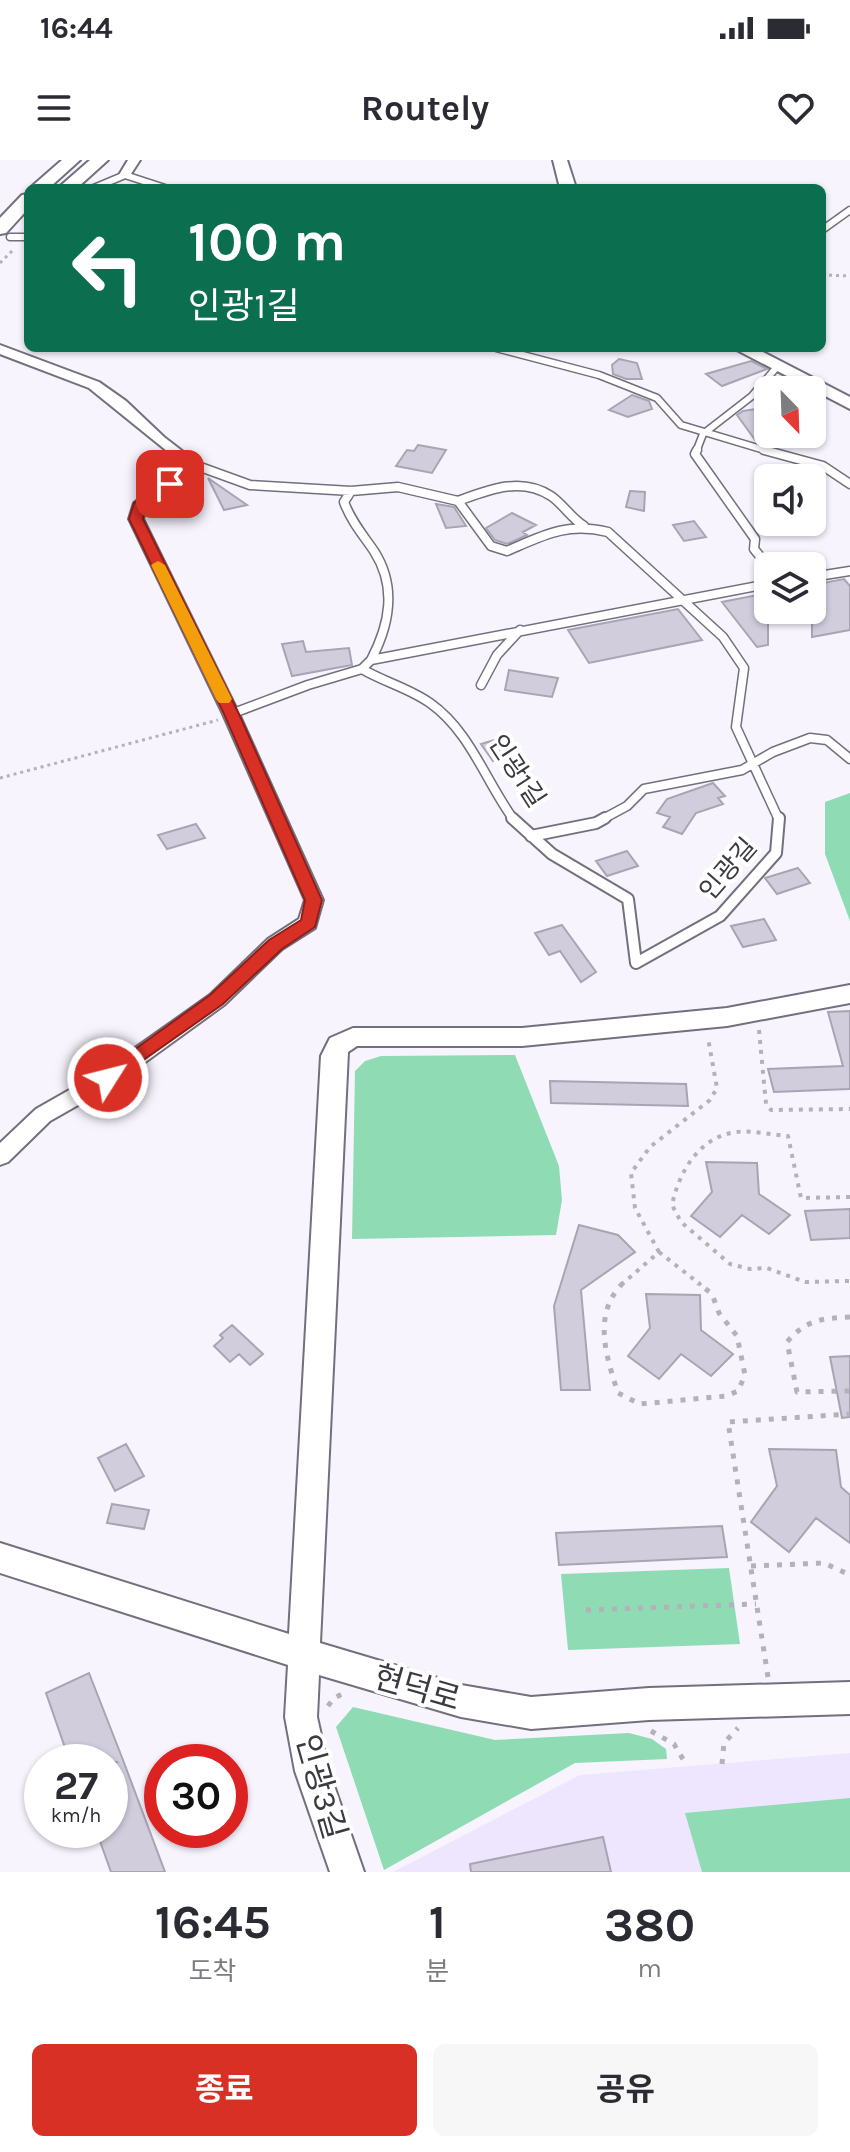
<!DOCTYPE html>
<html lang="ko">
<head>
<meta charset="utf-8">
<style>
	:root { --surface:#fff; --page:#f7f7f7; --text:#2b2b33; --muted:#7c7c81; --accent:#d93025 }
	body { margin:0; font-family:Karla,"Noto Sans KR",sans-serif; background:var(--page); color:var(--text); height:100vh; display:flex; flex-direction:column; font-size:30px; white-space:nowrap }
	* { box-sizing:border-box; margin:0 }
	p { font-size:26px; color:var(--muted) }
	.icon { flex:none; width:44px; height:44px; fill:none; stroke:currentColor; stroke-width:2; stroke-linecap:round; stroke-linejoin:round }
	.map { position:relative; height:1712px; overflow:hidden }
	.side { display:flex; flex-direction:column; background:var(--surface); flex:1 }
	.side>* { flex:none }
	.guide { position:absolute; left:24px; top:24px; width:802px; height:168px; border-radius:12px; box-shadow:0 2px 6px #0004; background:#0b6e4f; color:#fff; overflow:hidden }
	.needle { width:52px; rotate:157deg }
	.controls { position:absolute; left:754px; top:216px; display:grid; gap:16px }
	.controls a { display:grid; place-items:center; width:72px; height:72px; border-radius:12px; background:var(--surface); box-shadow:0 2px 6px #0004; font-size:40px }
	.speed { position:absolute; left:24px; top:1584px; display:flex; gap:16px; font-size:40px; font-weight:700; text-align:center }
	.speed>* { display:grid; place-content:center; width:104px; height:104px; border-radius:50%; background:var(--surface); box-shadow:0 2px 6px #0004; line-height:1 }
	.speed small { font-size:20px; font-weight:400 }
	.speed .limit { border:12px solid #d22; background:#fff; color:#111 }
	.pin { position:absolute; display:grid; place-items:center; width:68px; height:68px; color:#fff; margin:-34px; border-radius:16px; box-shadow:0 4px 12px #0006 }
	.me { position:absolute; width:88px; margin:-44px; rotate:54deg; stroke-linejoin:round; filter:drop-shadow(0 0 6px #0008) }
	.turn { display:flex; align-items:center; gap:28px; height:168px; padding:0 32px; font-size:36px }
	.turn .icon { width:104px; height:104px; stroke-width:2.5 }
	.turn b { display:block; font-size:56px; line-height:68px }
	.eta { display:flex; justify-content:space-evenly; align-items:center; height:136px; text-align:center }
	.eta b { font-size:48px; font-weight:700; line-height:56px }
	.action { display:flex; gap:16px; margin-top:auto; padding:16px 32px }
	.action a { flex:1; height:92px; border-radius:12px; background:var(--accent); color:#fff; font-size:32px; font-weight:700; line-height:92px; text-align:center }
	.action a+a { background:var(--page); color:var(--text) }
	.status { display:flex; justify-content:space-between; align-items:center; height:56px; padding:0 40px; background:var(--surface); direction:ltr }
	.status svg { height:22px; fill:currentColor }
	header { display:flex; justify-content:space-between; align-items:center; height:104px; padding:0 32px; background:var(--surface); font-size:36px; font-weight:700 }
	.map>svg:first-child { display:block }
</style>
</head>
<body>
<div class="status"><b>16:44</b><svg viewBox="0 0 49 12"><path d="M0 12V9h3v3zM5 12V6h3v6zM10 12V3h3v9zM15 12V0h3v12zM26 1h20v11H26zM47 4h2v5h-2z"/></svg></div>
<header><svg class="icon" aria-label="menu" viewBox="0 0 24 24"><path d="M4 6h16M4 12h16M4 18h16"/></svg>Routely<svg class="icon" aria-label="heart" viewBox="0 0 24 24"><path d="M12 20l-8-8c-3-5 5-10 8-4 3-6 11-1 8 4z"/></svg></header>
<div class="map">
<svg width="850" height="1712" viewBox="0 0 850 1712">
	<rect width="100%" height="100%" fill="#f7f4fe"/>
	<path fill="#ede6fe" d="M850 1593V1712H393L580 1615Z"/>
	<path fill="#8fdbb4" d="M850 633V761L825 694V642Z
		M515 895 559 1006 562 1040 556 1075 352 1079 355 911 365 901 381 896Z
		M729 1408 740 1484 568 1490 561 1414Z
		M353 1547 495 1580 629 1573 652 1579 666 1589 667 1599 575 1603 384 1710 336 1567Z
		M850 1638V1712H702L685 1653Z"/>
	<path fill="#d2cddd" stroke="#a9a4b4" stroke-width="2" d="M619 199 637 203 642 219H626L613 214 612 205Z
		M751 201 767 209 722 226 706 214Z
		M632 235 649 241 652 249 628 257 609 250Z
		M762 248 768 255V284L756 281 737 255 743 251Z
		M418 285 446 290 432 313 396 306 407 290 414 291Z
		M208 318 247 345 224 350Z
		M630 331 645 332 644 351 626 347Z
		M436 344 454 347 466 366 446 368Z
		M512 353 536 365 523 372 527 375 507 384 495 380 486 368Z
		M694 361 706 377 684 381 673 365Z
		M844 419 850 426V470L812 477V425Z
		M768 433V485L757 487 722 442Z
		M678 449 702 480 589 503 568 470Z
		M303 481 306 492 349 488 352 505 292 516 282 484Z
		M509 510 558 518 552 537 505 530Z
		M501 578 513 596 493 601 481 584Z
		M713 623 725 636 718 638 723 644 696 653 682 674 663 667 670 657 657 653 667 639Z
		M196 664 205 678 167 689 158 675Z
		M627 691 638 706 607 716 596 701Z
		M798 708 810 723 777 734 765 718Z
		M764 759 776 780 743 787 731 766Z
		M562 765 596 812 581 822 560 791 549 795 535 773Z
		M850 851V929L774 932 768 909 843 906 828 852Z
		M550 921 686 924 688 946 551 943Z
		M706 1002 757 1003 759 1034 790 1055 769 1074 742 1055 720 1077 691 1056 712 1032Z
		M850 1049V1078L811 1080 805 1051Z
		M579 1065 618 1075 635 1092 581 1130 590 1230H561L554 1146Z
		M646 1134 700 1135 701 1170 733 1194 711 1216 681 1194 659 1219 628 1196 650 1168Z
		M232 1165 263 1194 250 1205 239 1194 230 1202 214 1186 223 1178 220 1175Z
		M850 1196V1257L842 1258 830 1197Z
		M126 1284 144 1316 115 1331 98 1298Z
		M769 1289 836 1290 841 1327 850 1335V1383L816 1358 789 1392 751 1362 777 1326Z
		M112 1344 149 1350 144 1369 107 1363Z
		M722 1366 727 1397 559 1405 556 1373Z
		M89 1513 123 1600 165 1712H111L96 1670H110V1606L118 1602H70L46 1533Z
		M603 1677 611 1712H471L470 1704Z"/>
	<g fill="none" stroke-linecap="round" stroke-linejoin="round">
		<g stroke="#736f7d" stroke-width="9">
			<path id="service-far2" d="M94 28 125 15 165 28
				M822 70 850 50
				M10 77H28
				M496 188 599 215 657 238 681 265 771 292
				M696 292 703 274 752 236 776 208"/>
		</g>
		<g stroke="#736f7d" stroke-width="11">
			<path id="service-far1" d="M697 290 695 294 755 379 754 389 768 406
				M764 290 823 306 850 324
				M192 304 250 325 351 331 398 327 458 341 491 386 507 391C544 375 567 362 608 372L723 477 744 508 736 567 779 660
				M351 331 344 342C351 361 363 375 374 391 397 427 390 464 371 500
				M458 341C488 330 521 316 551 336 563 344 571 358 584 366
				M812 417 850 411
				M362 509C384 522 409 528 430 543 470 571 486 622 514 660
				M481 525 497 495 520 470
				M231 554 308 525 362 509 371 500 768 424
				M601 660 627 646 644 629 742 610 773 592 810 578 827 580 850 599"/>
		</g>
		<g stroke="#736f7d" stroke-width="14">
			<path id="service" d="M512 658 552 694 628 739 636 803 720 756 776 693 779 658
				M531 676 596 663 605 658"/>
		</g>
		<g stroke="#736f7d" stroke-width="4">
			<path id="minor" d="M128 0H140L129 17H121L119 15Z
				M0 185 99 222 126 241 164 277 199 304 146 348 143 359 239 554 323 740 315 768 282 789 224 845 115 924 50 961 8 1002 0 1005V983L36 949 101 912 210 835 268 779 299 759 305 740 223 554 129 359 134 343 183 304 89 228 0 194Z"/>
		</g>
		<g stroke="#736f7d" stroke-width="4">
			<path id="tertiary" d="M850 825V843L727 866 522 886H357L348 892 320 1483 461 1525 531 1537 649 1528 850 1522V1554L649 1560 531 1569 461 1557 319 1515 317 1557 329 1611 364 1712H330L295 1611 285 1557 288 1505 0 1413V1383L289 1474 321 896 330 878 353 868H522L727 848Z"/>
		</g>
		<g stroke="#736f7d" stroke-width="4">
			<path id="secondary" d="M553 0H567L576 28H560Z
				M733 188H755L850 237V249Z"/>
		</g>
		<g stroke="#736f7d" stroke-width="4">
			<path id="primary" d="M62 0H80L49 28H30Z
				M90 0H108L77 28H58Z
				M28 34V49L6 73 0 74V58L22 35Z"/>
		</g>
		<path stroke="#b4b1ba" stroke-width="3" stroke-dasharray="3 4" stroke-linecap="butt" d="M0 103 13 90
			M822 115 850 116
			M0 618 218 560"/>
		<path stroke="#b4b1ba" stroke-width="4" stroke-dasharray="4 6" stroke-linecap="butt" d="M759 870 766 944 771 950 850 949
			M850 1037 801 1038 788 976C771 975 753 970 736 972 699 977 679 1012 672 1045L681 1062 730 1104 750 1109 767 1108 805 1122 850 1121
			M659 1092 701 1125
			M659 1092 635 1048 631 1013 650 987 710 940 717 928 708 878
			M621 1125 659 1092"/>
		<path stroke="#b4b1ba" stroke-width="5" stroke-dasharray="5 8" stroke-linecap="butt" d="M623 1123C592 1154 606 1196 618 1233L640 1244 726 1236 738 1231 745 1215 737 1176 719 1153 712 1134 698 1123
			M850 1157C823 1158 805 1160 787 1182L797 1232 850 1231
			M751 1406 824 1403 850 1415
			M586 1450 756 1444
			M768 1517 728 1262 850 1254
			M328 1546 334 1538 346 1532
			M651 1571 674 1584 687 1606
			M722 1604 724 1583 738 1568"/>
		<use href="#service-far2" stroke="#fff" stroke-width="6"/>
		<use href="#service-far1" stroke="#fff" stroke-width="8"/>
		<use href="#service" stroke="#fff" stroke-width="10"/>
		<use href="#minor" fill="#fff" fill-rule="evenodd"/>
		<use href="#tertiary" fill="#fff" fill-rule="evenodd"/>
		<use href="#secondary" fill="#fff" fill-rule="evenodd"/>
		<use href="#primary" fill="#fff" fill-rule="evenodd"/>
	</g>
	<path fill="#d93025" stroke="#8d1f18" stroke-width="2" d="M170 320 176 324 174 327 145 348 143 359 239 554 322 740 315 767 282 789 223 844 108 925 99 918 102 913 210 835 269 780 301 760 305 740 224 554 129 359 134 343Z"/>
	<path fill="#f59e0b" d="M158 401 165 405 232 539 229 543H219L216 539 151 405Z"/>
	<g text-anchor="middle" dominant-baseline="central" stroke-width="8" stroke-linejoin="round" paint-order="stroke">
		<g font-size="26" fill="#3c3a41" stroke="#fff">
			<text transform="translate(517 611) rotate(57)">인광1길</text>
			<text transform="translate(728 709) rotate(-49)">인광길</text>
		</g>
		<g font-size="32" fill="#3c3a41" stroke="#fff">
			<text transform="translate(417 1528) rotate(16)">현덕로</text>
			<text transform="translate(321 1627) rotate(74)">인광3길</text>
		</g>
	</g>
</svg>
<div class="controls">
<a><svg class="needle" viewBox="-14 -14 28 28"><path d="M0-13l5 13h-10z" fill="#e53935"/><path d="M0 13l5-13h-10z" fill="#7c7c81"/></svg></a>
<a><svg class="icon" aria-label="sound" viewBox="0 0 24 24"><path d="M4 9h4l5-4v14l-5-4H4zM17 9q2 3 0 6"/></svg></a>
<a><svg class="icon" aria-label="layers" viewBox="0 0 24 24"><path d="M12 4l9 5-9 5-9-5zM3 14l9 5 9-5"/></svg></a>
</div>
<div class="speed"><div>27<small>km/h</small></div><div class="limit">30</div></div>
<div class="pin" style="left:170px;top:324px;background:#d93025"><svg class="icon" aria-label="arrive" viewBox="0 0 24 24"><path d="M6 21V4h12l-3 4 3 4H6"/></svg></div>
<svg class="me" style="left:108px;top:918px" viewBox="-20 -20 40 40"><circle r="17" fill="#d93025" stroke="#fff" stroke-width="3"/><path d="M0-11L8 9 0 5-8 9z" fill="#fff"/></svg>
<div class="guide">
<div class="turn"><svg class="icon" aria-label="left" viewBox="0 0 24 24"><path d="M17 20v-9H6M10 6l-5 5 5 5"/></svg><div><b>100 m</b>인광1길</div></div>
</div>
</div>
<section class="side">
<div class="eta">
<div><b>16:45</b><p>도착</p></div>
<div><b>1</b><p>분</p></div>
<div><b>380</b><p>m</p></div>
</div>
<div class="action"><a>종료</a><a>공유</a></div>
</section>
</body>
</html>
